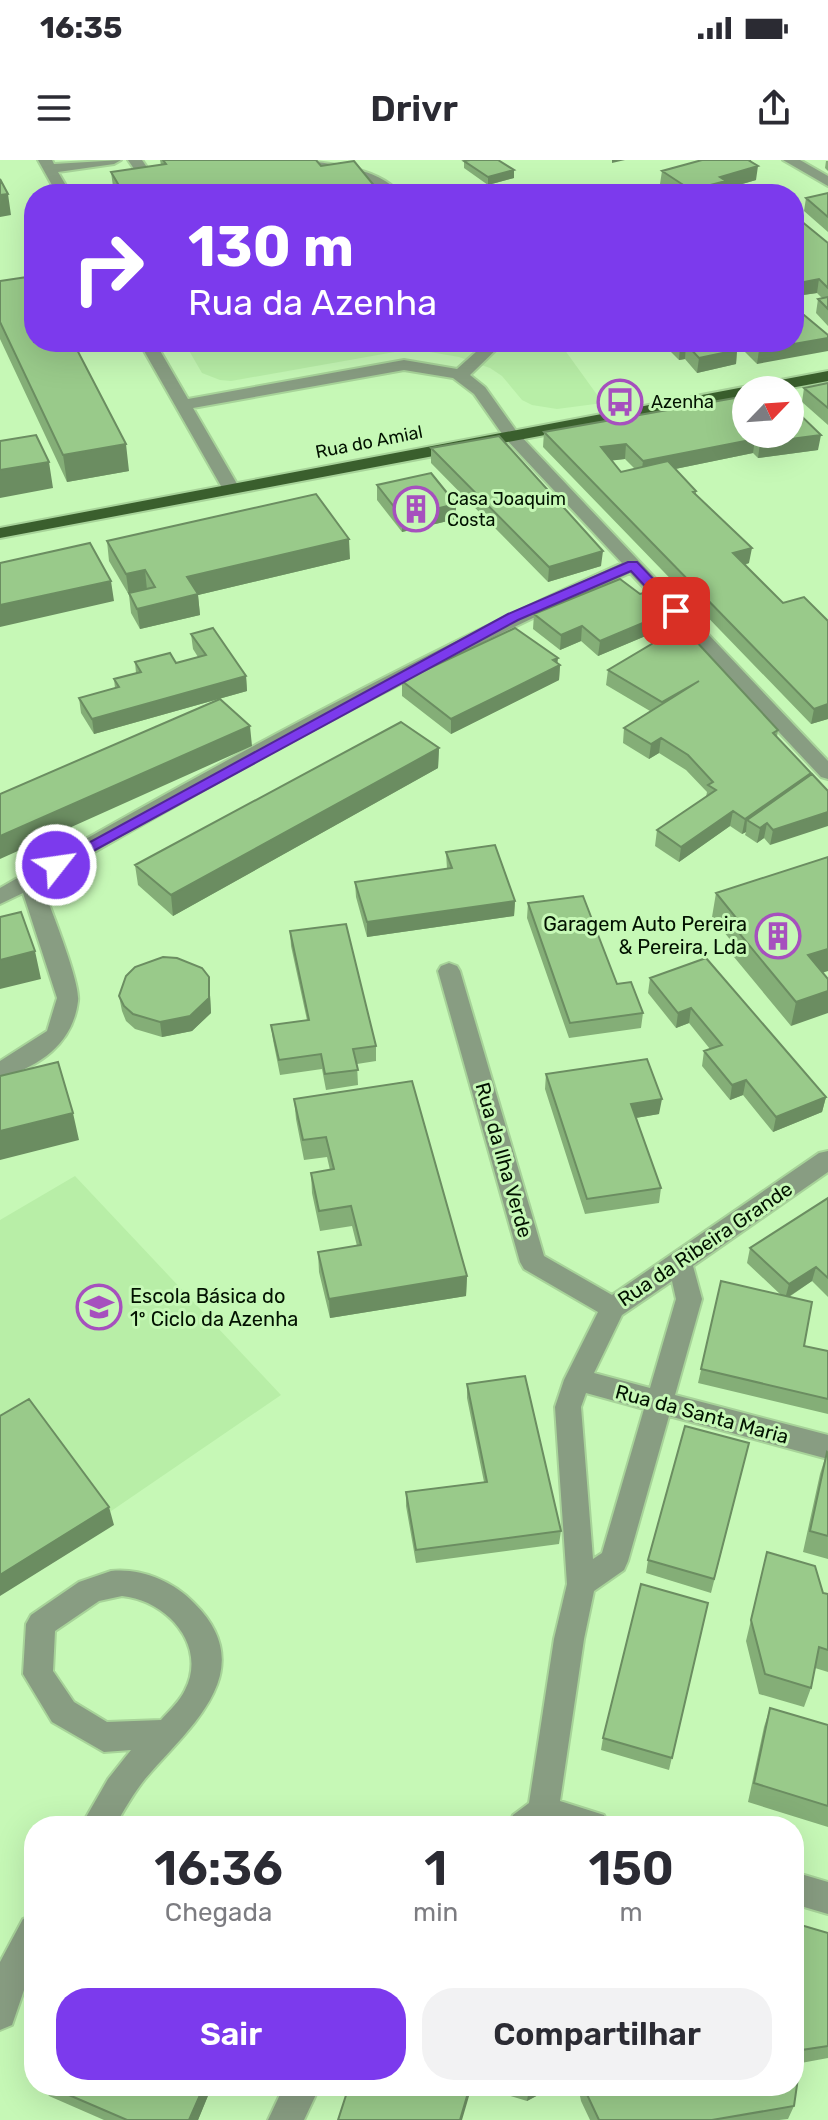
<!DOCTYPE html>
<html lang="pt">
<head>
<meta charset="utf-8">
<style>
	:root { --surface:#fff; --page:#f2f2f3; --text:#2b2b33; --muted:#7c7c81; --accent:#7c3aed }
	body { margin:0; font-family:Rubik,sans-serif; background:var(--page); color:var(--text); height:100vh; display:flex; flex-direction:column; font-size:30px; white-space:nowrap }
	* { box-sizing:border-box; margin:0 }
	p { font-size:26px; color:var(--muted) }
	.icon { flex:none; width:44px; height:44px; fill:none; stroke:currentColor; stroke-width:2; stroke-linecap:round; stroke-linejoin:round }
	.map { position:relative; flex:1; overflow:hidden }
	.side { position:absolute; left:24px; top:1656px; width:780px; height:280px; display:flex; flex-direction:column; background:var(--surface); border-radius:32px; box-shadow:0 8px 32px #0002 }
	.side>* { flex:none }
	.guide { position:absolute; left:24px; top:24px; width:780px; height:168px; border-radius:32px; box-shadow:0 8px 32px #0002; background:#7c3aed; color:#fff; overflow:hidden }
	.needle { width:52px; rotate:65deg }
	.controls { position:absolute; left:732px; top:216px; display:grid; gap:16px }
	.controls a { display:grid; place-items:center; width:72px; height:72px; border-radius:50%; background:var(--surface); box-shadow:0 8px 32px #0002; font-size:40px }
	.pin { position:absolute; display:grid; place-items:center; width:68px; height:68px; color:#fff; margin:-34px; border-radius:16px; box-shadow:0 4px 12px #0006 }
	.me { position:absolute; width:88px; margin:-44px; rotate:60deg; stroke-linejoin:round; filter:drop-shadow(0 0 6px #0008) }
	.turn { display:flex; align-items:center; gap:28px; height:168px; padding:0 32px; font-size:36px }
	.turn .icon { width:104px; height:104px; stroke-width:2.5 }
	.turn b { display:block; font-size:56px; line-height:68px }
	.eta { display:flex; justify-content:space-evenly; align-items:center; height:136px; text-align:center }
	.eta b { font-size:48px; font-weight:600; line-height:56px }
	.cta { display:flex; gap:16px; margin-top:auto; padding:16px 32px }
	.cta a { flex:1; height:92px; border-radius:32px; background:var(--accent); color:#fff; font-size:32px; font-weight:600; line-height:92px; text-align:center }
	.cta a+a { background:var(--page); color:var(--text) }
	.status { display:flex; justify-content:space-between; align-items:center; height:56px; padding:0 40px; background:var(--surface); direction:ltr }
	.status svg { height:22px; fill:currentColor }
	header { display:flex; justify-content:space-between; align-items:center; height:104px; padding:0 32px; background:var(--surface); font-size:36px; font-weight:600 }
	.map>svg:first-child { display:block }
</style>
</head>
<body>
<div class="status"><b>16:35</b><svg viewBox="0 0 49 12"><path d="M0 12V9h3v3zM5 12V6h3v6zM10 12V3h3v9zM15 12V0h3v12zM26 1h20v11H26zM47 4h2v5h-2z"/></svg></div>
<header><svg class="icon" aria-label="menu" viewBox="0 0 24 24"><path d="M4 6h16M4 12h16M4 18h16"/></svg>Drivr<svg class="icon" aria-label="share" viewBox="0 0 24 24"><path d="M12 15V3M7 8l5-5 5 5M5 13v7h14v-7"/></svg></header>
<div class="map">
<svg width="828" height="1960" viewBox="0 0 828 1960">
	<rect width="100%" height="100%" fill="#c6f8b6"/>
	<path fill="#b8eea7" d="M184 182H559L603 243 557 249 532 245 522 240 502 216 490 208 459 197 424 191 406 190 231 221 220 220 202 213Z
		M75 1016 281 1235 0 1427V1060Z"/>
	<g fill="none" stroke-linecap="round" stroke-linejoin="round">
		<g stroke="#a7d399" stroke-width="4">
			<path id="minor" d="M38 0H52L54 4 121 0 114 4 58 12 71 34H57Z
				M128 0H142L161 28 159 31H149Z
				M273 0C308 0 378 4 400 34H386L369 21 280 4Z
				M783 0H800L828 16V26Z
				M139 182H155L188 239 404 200 457 209 487 182H504L470 215 485 227 517 272 828 601V619L821 617 630 413C427 504 233 611 41 723 49 744 81 823 78 841 73 884 39 907 0 918V901L47 871 57 838 23 733 0 744V728C203 611 408 499 622 403L505 278 474 234 453 218 404 210 193 248 240 329 231 334 225 333Z
				M449 803 457 806 460 811 544 1096 612 1135 819 993 828 991V1012L693 1106 702 1139 675 1235 828 1275V1299L669 1256 628 1401 624 1410 594 1431 584 1479 560 1641 604 1655 609 1666H508L513 1655 529 1643 554 1479 567 1424 555 1247 564 1220 598 1152 524 1109 520 1102 438 811 441 806ZM672 1121 676 1139 650 1228 594 1213 622 1155ZM586 1233 644 1249 602 1393 593 1399 581 1247Z
				M111 1411C141 1408 173 1421 194 1443 263 1511 187 1569 145 1619 133 1634 124 1650 115 1666H81L108 1619 131 1590 104 1592 52 1562 23 1514 26 1464 31 1455 79 1422ZM122 1436C166 1440 208 1485 185 1530 180 1541 169 1551 161 1560L107 1562 74 1542 53 1511 55 1471 99 1441Z
				M794 1712 828 1722V1754L794 1744Z
				M34 1754V1801L12 1865 0 1870V1802L23 1759Z
				M284 1926H320L304 1960H268Z"/>
		</g>
		<g stroke="#a7d399" stroke-width="4">
			<path id="major" d="M828 211V221L780 230H746V237L0 378V368Z"/>
		</g>
		<use href="#minor" fill="#889d82" fill-rule="evenodd"/>
		<use href="#major" fill="#3a5f2d" fill-rule="evenodd"/>
	</g>
	<path fill="#84ae77" fill-rule="evenodd" d="M160 0H316L321 6 381 34H114L111 12 161 5Z
		M751 0 756 20 725 29V34H675L660 24 662 11Z
		M464 1 514 10V18L488 25 464 8Z
		M826 1H828V11L825 8Z
		M828 33V72L804 51 806 38Z
		M794 56 828 83V166L816 153 818 139 822 138 817 133 796 136 794 134Z
		M0 121 129 311 67 322 0 179Z
		M661 182H729L737 190 736 204 697 213 685 199 679 200Z
		M735 182H794L757 204Z
		M828 223V265L802 242 804 228Z
		M746 236 818 290 758 298 753 293 675 309 696 331V335L749 403 745 405 783 443 828 559 811 564 543 287 544 272ZM625 299 635 309 621 312 612 300Z
		M431 288 601 406 548 422 431 303Z
		M377 325 456 359 402 372 377 340Z
		M107 381 350 399 198 435 200 455 140 469 131 453 129 435 109 401Z
		M640 434 669 452 667 467 598 496 581 481 560 490 533 469 534 454Z
		M191 474 246 516 247 531 94 574 81 553 79 538 115 528 114 519 136 513 135 502 176 503 198 497 193 489Z
		M557 503 560 505 559 520 451 574 402 536V521Z
		M608 510 778 570 777 577 811 613 770 685 764 678 757 683 745 675 746 672 742 674 730 666 679 702 655 686 657 670 706 637 707 632 686 610 659 593 649 599 623 583 624 568 650 551 606 525Z
		M439 588 438 608 173 756 138 725 135 705Z
		M446 692 515 741 514 756 367 777 356 737 355 722 447 709Z
		M716 733 823 813 791 866 734 797 736 787 712 757Z
		M528 743 617 824 643 853 641 868 569 878 527 758Z
		M290 771 376 886V901L357 904 358 925 326 930 322 909 280 915 273 880 271 865 307 860 291 786Z
		M209 817 211 853 192 871 162 877 135 869 126 861 122 851 119 836Z
		M650 818 826 937 822 952 773 972 743 935 730 940 702 906 704 891 710 889 689 863 676 868 648 833Z
		M546 914 659 954 636 958 661 1028 659 1043 585 1054 545 929Z
		M294 939 467 1116 466 1136 330 1158 319 1112 318 1092 357 1086 352 1066 320 1071 312 1033 311 1013 330 1010 327 997 304 1000 296 959Z
		M828 1038V1137L812 1121 789 1137 804 1186 828 1191V1254L698 1223 721 1121 781 1135 747 1103 750 1088Z
		M467 1224 561 1371 559 1384 416 1403 406 1346V1332L484 1322 467 1238Z
		M749 1283 711 1433 646 1413 648 1400Z
		M827 1292 828 1293V1399L803 1392 820 1314Z
		M767 1392 823 1433 828 1434V1512L815 1508 811 1528 804 1547 759 1534 746 1481Z
		M708 1443 669 1610 601 1590 603 1578Z
		M770 1548 828 1565V1667L748 1642 764 1567Z
		M828 1773V1898L801 1903 794 1946 788 1959 779 1960H590L581 1941 578 1926H794Z
		M44 1926H212L198 1960H104L49 1936Z
		M485 1926H555L527 1941 487 1929Z"/>
	<path fill="#6b8d61" d="M612 0H625L612 3Z
		M747 0H751L750 8 758 6 756 20 725 29V34H691V30L720 17Z
		M514 10V18L488 25V17Z
		M8 34 11 55 0 57V35Z
		M819 119 817 133 796 136 799 123Z
		M828 178V191L757 204 759 190Z
		M686 184 685 199 679 200 680 186Z
		M737 190 736 204 697 213 699 198Z
		M821 275 818 290 758 298 760 283Z
		M755 279 753 293 641 316 643 301Z
		M126 284 129 311 67 322 63 295Z
		M626 284 625 299 600 302 601 287Z
		M49 302 53 328 0 338V310Z
		M456 344V359L402 372V357Z
		M349 379 350 399 198 435 200 455 140 469 137 449 187 417Z
		M752 388 749 403 731 408 733 393Z
		M603 391 601 406 548 422 549 407Z
		M145 410 147 430 129 435 126 414Z
		M111 421 114 441 0 467V445Z
		M669 452 667 467 598 496 600 481Z
		M582 466 581 481 560 490 561 475Z
		M558 498 557 507 560 505 559 520 451 574V559Z
		M246 516 247 531 94 574 92 559Z
		M828 544V559L811 564 814 549Z
		M250 566 252 586 0 699V676Z
		M661 578 659 593 649 599 651 584Z
		M439 588 438 608 173 756 171 735Z
		M811 613 808 628 747 660 746 672 742 674 745 659Z
		M733 651 730 666 679 702 681 687Z
		M828 652V666L770 685 773 670Z
		M767 663 764 678 757 683 760 668Z
		M515 741 514 756 367 777V762Z
		M828 789V811L803 819 808 795Z
		M35 791 41 819 0 829V800Z
		M209 817 211 853 192 871 162 877 160 862Z
		M828 831V853L791 866 796 842Z
		M691 848 689 863 676 868 678 853Z
		M746 920 743 935 730 940 732 925Z
		M826 937 822 952 773 972 776 957Z
		M662 939 659 954 629 959 631 944Z
		M73 953 79 980 0 1000V971Z
		M816 1107 812 1121 785 1139 789 1124Z
		M467 1116 466 1136 330 1158 329 1139Z
		M109 1347 114 1365 0 1436V1415Z
		M204 1926H212L198 1960H189Z
		M470 1926H472L462 1960H460Z
		M534 1926H555L527 1941 529 1929Z"/>
	<path fill="#99ca8a" stroke="#6b8d61" stroke-width="2" d="M163 0H316L321 6 354 1 381 34H124L111 12 166 4Z
		M470 0H498L514 10 488 17 464 1Z
		M702 0H748L758 6 720 17 726 21 691 30 662 11Z
		M0 19 8 34 0 35Z
		M828 33V57L806 38Z
		M794 56H795L828 83V128L819 119 799 123 794 118Z
		M34 116V182H73L126 284 63 295 0 162V121Z
		M828 137V149L818 139Z
		M804 155 828 175V178L759 190 751 182H794V156Z
		M676 182H729L737 190 699 198 686 184 680 186Z
		M828 223V248L804 228Z
		M746 236V274H790V245L821 275 760 283 755 279 643 301 626 284 601 287 621 312 668 301 696 331 693 332 752 388 733 393 783 443 804 437 828 461V544L814 549 544 272Z
		M36 275 49 302 0 310V281Z
		M499 276 603 391 549 407 431 288Z
		M431 313 456 344 402 357 377 325Z
		M316 334 349 379 187 417 198 434 137 449 129 433 155 427 145 410 126 414 107 381Z
		M90 383 111 421 0 445V403Z
		M620 419 640 434 643 433 669 452 600 481 582 466 561 475 534 454Z
		M682 466 778 570 773 573 811 613 745 659 733 651 681 687 657 670 716 630 708 625 713 622 688 595 661 578 651 584 624 568 699 521 662 542 608 510Z
		M213 468 246 516 92 559 79 538 119 527 114 519 141 512 135 502 170 493 176 503 206 495 191 474Z
		M515 468 558 498 553 500 560 505 451 559 402 521Z
		M220 539 250 566 0 676V634Z
		M401 562 439 588 171 735 135 705Z
		M812 614 828 631V652L773 670 767 663 760 668 747 660Z
		M495 685 515 741 367 762 355 722 452 708 446 692Z
		M828 697V789L808 795 828 819V831L796 842 739 773 746 770 716 733Z
		M583 736 617 824 631 822 643 853 570 863 528 743Z
		M21 752 35 791 0 800V757Z
		M346 764 376 886 353 889 358 910 325 914 321 894 279 900 271 865 309 860 290 771Z
		M163 797 177 798 202 808 209 817V838L190 856 160 862 133 854 124 846 119 836 126 816 135 807Z
		M706 798 826 937 776 957 746 920 732 925 704 891 722 885 691 848 678 853 650 818Z
		M647 899 662 939 631 944 661 1028 587 1039 546 914Z
		M58 902 73 953 0 971V916Z
		M412 921 467 1116 329 1139 318 1092 361 1085 351 1046 319 1051 311 1013 334 1009 326 977 303 980 294 939Z
		M828 1038V1118L816 1107 789 1124 750 1088Z
		M721 1121 812 1142 804 1186 828 1191V1239L701 1209Z
		M525 1216 561 1371 416 1390 406 1332 487 1322 467 1224Z
		M29 1239 109 1347 0 1415V1256Z
		M685 1266 749 1283 714 1419 648 1400Z
		M827 1292 828 1293V1376L810 1371Z
		M767 1392 815 1406 823 1433 828 1434V1490L819 1487 811 1528 765 1514 751 1460Z
		M641 1424 708 1443 672 1598 603 1578Z
		M770 1548 828 1565V1646L754 1623Z
		M794 1763 828 1773V1886L802 1890 794 1946 712 1960H599L583 1926H794Z
		M48 1926H204L189 1960H127Z
		M349 1926H470L460 1960H338Z"/>
	<path fill="#7c3aed" stroke="#51269a" stroke-width="2" d="M628 402H637L681 448V454H671L631 411 518 460 62 708H51L48 705 508 454Z"/>
	<defs>
		<g id="bus-ring" transform="scale(2.3)"><circle r="9.5" fill="#c6f8b6" stroke="#a650be" stroke-width="1.5"/><path d="M-5-6H5V4H4V6H2V4H-2V6H-4V4H-5ZM-3.5-4V0h7V-4ZM-3.5 1.2v1.5H-2V1.2ZM2 1.2v1.5H3.5V1.2Z" fill="#a650be"/></g>
		<g id="building-ring" transform="scale(2.3)"><circle r="9.5" fill="#c6f8b6" stroke="#a650be" stroke-width="1.5"/><path d="M-4-6H4V6H1V3H-1V6H-4ZM-2.5-4.3h1.7v1.8h-1.7ZM.8-4.3h1.7v1.8H.8ZM-2.5-1h1.7V.8h-1.7ZM.8-1h1.7V.8H.8Z" fill="#a650be"/></g>
		<g id="school-ring" transform="scale(2.3)"><circle r="9.5" fill="#c6f8b6" stroke="#a650be" stroke-width="1.5"/><path d="M0-5L7-2L0 1L-7-2ZM-4 1L0 2.5L4 1V4Q0 6-4 4Z" fill="#a650be"/></g>
	</defs>
	<g fill-rule="evenodd">
		<use href="#bus-ring" x="620" y="242"/>
		<use href="#building-ring" x="416" y="349"/>
		<use href="#building-ring" x="778" y="776"/>
		<use href="#school-ring" x="99" y="1147"/>
	</g>
	<g text-anchor="middle" dominant-baseline="central" stroke-width="6" stroke-linejoin="round" paint-order="stroke">
		<g font-size="18" fill="#021200" stroke="#c6f8b6" text-anchor="start">
			<text x="651" y="242">Azenha</text>
			<text x="447" y="339">Casa Joaquim<tspan x="447" dy="21">Costa</tspan></text>
		</g>
		<g font-size="18" fill="#021200" stroke="#c6f8b6">
			<text transform="translate(369 282) rotate(-11)">Rua do Amial</text>
		</g>
		<g font-size="20" fill="#021200" stroke="#c6f8b6" text-anchor="end">
			<text x="747" y="764">Garagem Auto Pereira<tspan x="747" dy="23">&amp; Pereira, Lda</tspan></text>
			<text x="130" y="1136" text-anchor="start">Escola Básica do<tspan x="130" dy="23">1º Ciclo da Azenha</tspan></text>
		</g>
		<g font-size="20" fill="#021200" stroke="#c6f8b6">
			<text transform="translate(504 1000) rotate(74)">Rua da Ilha Verde</text>
			<text transform="translate(705 1084) rotate(-34)">Rua da Ribeira Grande</text>
			<text transform="translate(702 1254) rotate(15)">Rua da Santa Maria</text>
		</g>
	</g>
</svg>
<div class="controls">
<a><svg class="needle" viewBox="-14 -14 28 28"><path d="M0-13l5 13h-10z" fill="#e53935"/><path d="M0 13l5-13h-10z" fill="#7c7c81"/></svg></a>
</div>
<div class="pin" style="left:676px;top:451px;background:#d93025"><svg class="icon" aria-label="arrive" viewBox="0 0 24 24"><path d="M6 21V4h12l-3 4 3 4H6"/></svg></div>
<svg class="me" style="left:56px;top:705px" viewBox="-20 -20 40 40"><circle r="17" fill="#7c3aed" stroke="#fff" stroke-width="3"/><path d="M0-11L8 9 0 5-8 9z" fill="#fff"/></svg>
<div class="guide">
<div class="turn"><svg class="icon" aria-label="right" viewBox="0 0 24 24"><path d="M7 20v-9h11M14 6l5 5-5 5"/></svg><div><b>130 m</b>Rua da Azenha</div></div>
</div>
<section class="side">
<div class="eta">
<div><b>16:36</b><p>Chegada</p></div>
<div><b>1</b><p>min</p></div>
<div><b>150</b><p>m</p></div>
</div>
<div class="cta"><a>Sair</a><a>Compartilhar</a></div>
</section>
</div>
</body>
</html>
